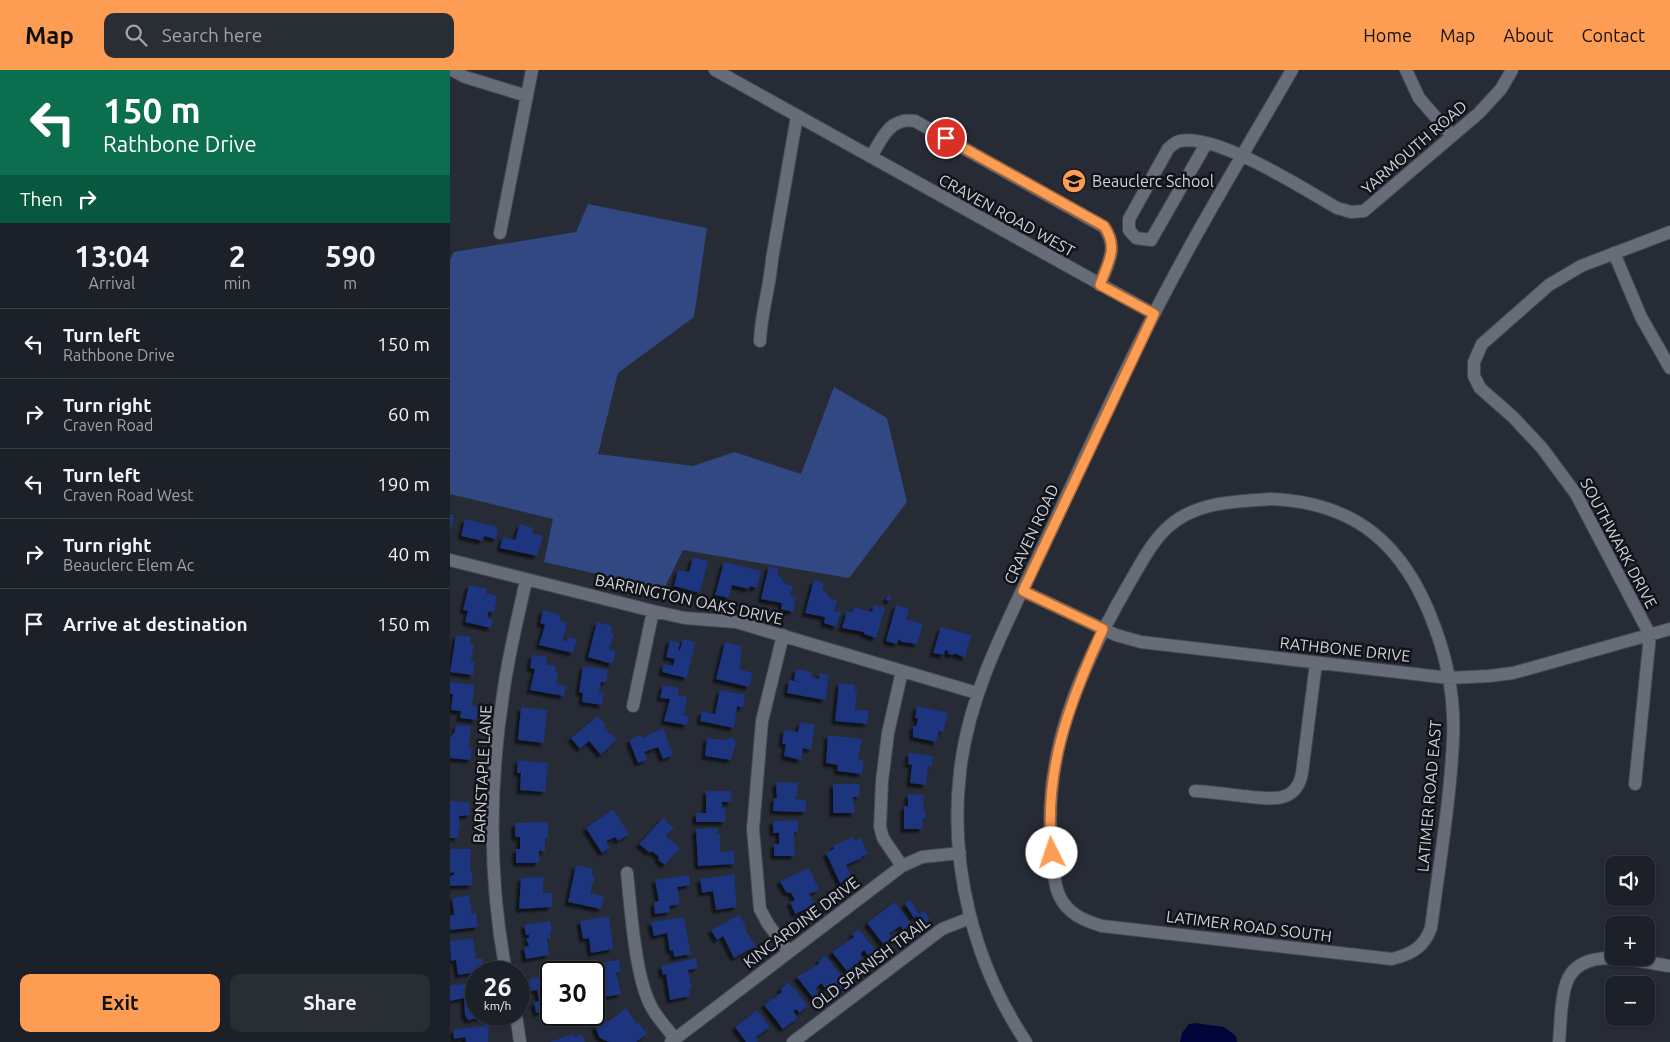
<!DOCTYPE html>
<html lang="en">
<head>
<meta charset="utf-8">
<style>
	:root { --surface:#1c2028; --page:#292d34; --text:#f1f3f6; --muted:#a0a3a8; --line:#3a3e45; --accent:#fd9d54 }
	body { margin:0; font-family:Ubuntu,sans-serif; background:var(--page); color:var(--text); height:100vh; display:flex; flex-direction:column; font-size:19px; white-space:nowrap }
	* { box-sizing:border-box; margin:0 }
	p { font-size:16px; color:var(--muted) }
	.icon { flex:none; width:28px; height:28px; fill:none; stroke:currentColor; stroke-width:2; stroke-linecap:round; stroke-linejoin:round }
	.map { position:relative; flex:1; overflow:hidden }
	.side { display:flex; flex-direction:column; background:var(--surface); width:450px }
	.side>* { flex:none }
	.hud { background:#0b6e4f; color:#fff; overflow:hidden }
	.buttons { position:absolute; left:1155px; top:786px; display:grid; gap:10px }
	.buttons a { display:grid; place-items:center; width:50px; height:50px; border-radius:10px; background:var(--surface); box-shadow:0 1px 4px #0004,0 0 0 1px var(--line); font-size:25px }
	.speed { position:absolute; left:15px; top:891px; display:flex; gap:10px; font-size:25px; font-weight:700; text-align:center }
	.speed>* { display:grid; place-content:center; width:65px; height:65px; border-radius:50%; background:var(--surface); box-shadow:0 1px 4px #0004,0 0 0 1px var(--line); line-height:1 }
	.speed small { font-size:12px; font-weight:400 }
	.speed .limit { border:2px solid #111; border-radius:8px; background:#fff; color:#111 }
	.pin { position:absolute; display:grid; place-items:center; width:42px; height:42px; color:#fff; margin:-21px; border:2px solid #fff; border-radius:50%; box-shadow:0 1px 5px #0007 }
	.me { position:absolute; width:55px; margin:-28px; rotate:356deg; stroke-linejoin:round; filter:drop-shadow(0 0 4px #0008) }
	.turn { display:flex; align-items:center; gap:18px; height:105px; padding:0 20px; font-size:22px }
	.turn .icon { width:65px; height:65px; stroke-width:2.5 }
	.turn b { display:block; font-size:35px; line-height:42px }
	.then { display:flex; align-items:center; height:48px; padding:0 20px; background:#0003; gap:10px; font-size:19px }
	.eta { display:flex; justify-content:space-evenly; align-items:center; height:85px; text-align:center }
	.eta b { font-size:30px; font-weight:700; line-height:35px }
	.primary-button { display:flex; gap:10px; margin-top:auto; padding:10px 20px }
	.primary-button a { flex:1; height:58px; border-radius:10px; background:var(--accent); color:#111; font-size:20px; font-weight:700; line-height:58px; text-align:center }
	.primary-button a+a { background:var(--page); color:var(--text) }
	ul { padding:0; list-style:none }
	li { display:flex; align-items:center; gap:15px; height:70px; padding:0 20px; border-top:1px solid var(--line) }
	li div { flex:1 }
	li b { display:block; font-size:19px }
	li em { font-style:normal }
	header { display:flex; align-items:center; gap:30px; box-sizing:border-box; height:70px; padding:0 25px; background:var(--accent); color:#111 }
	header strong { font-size:24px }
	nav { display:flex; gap:28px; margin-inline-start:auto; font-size:18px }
	.search { width:350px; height:45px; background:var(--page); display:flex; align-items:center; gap:12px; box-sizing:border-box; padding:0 18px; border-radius:10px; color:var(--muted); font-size:19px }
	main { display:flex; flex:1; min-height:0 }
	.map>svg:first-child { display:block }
</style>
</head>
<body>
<header>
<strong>Map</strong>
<div class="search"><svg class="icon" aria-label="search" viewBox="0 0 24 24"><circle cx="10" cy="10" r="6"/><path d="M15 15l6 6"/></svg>Search here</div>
<nav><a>Home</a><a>Map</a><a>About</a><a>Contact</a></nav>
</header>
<main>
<section class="side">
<div class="hud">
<div class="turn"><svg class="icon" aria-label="left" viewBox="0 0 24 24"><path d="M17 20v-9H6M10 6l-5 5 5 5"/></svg><div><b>150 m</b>Rathbone Drive</div></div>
<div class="then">Then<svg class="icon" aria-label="right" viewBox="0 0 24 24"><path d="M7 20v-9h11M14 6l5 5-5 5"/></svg></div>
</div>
<div class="eta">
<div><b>13:04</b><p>Arrival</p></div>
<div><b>2</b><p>min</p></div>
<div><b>590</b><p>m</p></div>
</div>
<ul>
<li><svg class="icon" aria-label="left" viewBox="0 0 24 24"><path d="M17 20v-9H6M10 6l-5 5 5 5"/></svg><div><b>Turn left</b><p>Rathbone Drive</p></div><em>150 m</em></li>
<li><svg class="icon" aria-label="right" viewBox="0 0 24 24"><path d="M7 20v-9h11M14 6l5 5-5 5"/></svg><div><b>Turn right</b><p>Craven Road</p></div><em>60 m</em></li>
<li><svg class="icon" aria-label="left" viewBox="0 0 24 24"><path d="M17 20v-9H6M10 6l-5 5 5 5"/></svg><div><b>Turn left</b><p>Craven Road West</p></div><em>190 m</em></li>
<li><svg class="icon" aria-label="right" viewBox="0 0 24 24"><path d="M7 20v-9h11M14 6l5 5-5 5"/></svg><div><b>Turn right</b><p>Beauclerc Elem Ac</p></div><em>40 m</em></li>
<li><svg class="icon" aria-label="arrive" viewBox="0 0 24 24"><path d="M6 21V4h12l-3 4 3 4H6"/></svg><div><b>Arrive at destination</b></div><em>150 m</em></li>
</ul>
<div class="primary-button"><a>Exit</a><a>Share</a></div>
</section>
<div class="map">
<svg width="1220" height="972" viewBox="0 0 1220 972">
	<defs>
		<filter id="shadow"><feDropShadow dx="-3.5" dy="3.5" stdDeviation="1" flood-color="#0009"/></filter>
	</defs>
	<rect width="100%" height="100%" fill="#262b35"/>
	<path fill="#314883" d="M138 134 257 158 244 247 168 303 148 384 243 396 285 382 351 404 384 317 437 348 457 432 399 508 233 480 214 519 94 492 103 449 0 424V190L4 182 126 162Z"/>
	<path fill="#01053c" d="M745 953 774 957 786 966 787 972H730L732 963 739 954Z"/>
	<path fill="#1b347e" filter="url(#shadow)" d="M0 445H4L1 460H0Z
		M15 449 48 457 46 469 34 466 33 471 11 466Z
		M70 454 83 458 82 463 93 466 87 486 50 478 53 467 65 470Z
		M243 487 258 491 250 523 224 516 228 500 239 502Z
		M274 492 311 501 307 518 300 516 299 519 282 515 279 528 265 525Z
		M319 496 329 499 327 506 331 507 335 514 343 516 340 526 346 527 343 542 331 539 332 533 311 529Z
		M364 510 374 513 372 520 376 521 379 528 387 530 384 541 391 542 386 557 374 553 375 547 355 543Z
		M19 515 37 519 34 530 37 523 47 526 44 543 39 541 37 548 43 549 41 558 15 552 18 541 13 540Z
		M438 525 442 527 441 531 436 530Z
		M424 535 435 538 426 568 414 564V562L392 558 397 541 402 542 404 537 422 542Z
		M446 535 459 539 456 549 473 554 467 574 452 572 449 569 447 574 436 571Z
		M93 540 111 545 110 551 117 553 113 570 117 571 118 567 127 569 123 583 89 575 95 555 90 553Z
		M147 552 162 556 161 563H164L159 579 166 581 162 594 138 587Z
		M491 557 521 565 515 588 504 583V585L498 584V581L495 580 494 585 483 583Z
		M6 565 21 567 20 574 24 575 21 591 25 592 23 605 0 602Z
		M233 569 245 572 237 608 212 602 214 594 223 596 225 589 216 587 220 570 230 573 228 580H230Z
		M275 572 291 576 290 582 292 583 289 599 303 603 299 617 266 609Z
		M82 585 97 587 96 594 106 596 105 602H108L106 614 116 616 114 626 80 620 85 599 80 598Z
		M133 596 158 600 156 612H151L149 622 154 623 152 635 132 632 133 623 129 622Z
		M346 599 362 602 361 607 369 609 370 603 379 605 375 630 337 623 339 610 351 612 344 610Z
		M0 612 25 615 22 636 28 637 26 650 10 648 11 641 1 640 3 624H0Z
		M389 613 405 615V621L407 622 405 639 419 641 417 654 385 651Z
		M213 615 229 618 228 625 237 627 234 646H239L237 655 214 651 220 629 210 628Z
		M270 620 295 625 293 638 287 636 284 658 250 651 252 641 265 644Z
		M467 636 498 643 493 662 489 661 486 672 463 667V656H466L468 649 465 648Z
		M71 637 97 640 94 673 68 670Z
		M148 646 156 655 154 659 167 669 151 685 139 671 130 679 121 668Z
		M350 652 365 655 361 680 353 678 351 690 334 686 336 674H332L334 660 348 662Z
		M6 655 21 656 19 678H22L21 690 0 688V668L5 661Z
		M213 658 223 685 213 689 208 677 194 682 197 690 188 693 179 670 191 665 192 668Z
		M378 665 412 669 408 690H414L412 704 387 701 388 695 376 693Z
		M257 668 275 670 278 668H283L286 672 281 690 255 686Z
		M459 683 483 686 481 697 478 696 476 715 460 713 462 695 458 694Z
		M68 690 98 693 95 722 70 720 71 703H67Z
		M326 712 348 713 347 727 345 726V729L356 730V742L323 741 324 728H327Z
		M383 714H410L409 727H403L405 743H383Z
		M256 721H281V732H272V738H275V752H246V743H256Z
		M458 724 474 725 473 741H476V749H473L472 759H454V736H458Z
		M0 731 19 732 20 745 9 746 10 755 8 761V768H0Z
		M163 739 179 764 168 771 165 767 156 771 160 778 152 783 136 758Z
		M213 748 224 758 216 766 230 778 215 795 208 790 209 787 202 781 200 783 189 774Z
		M348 750V762H344L345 786H324V774H329V763H323V751Z
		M98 752V768H95V781H89V793H66V779H70V767H65V753Z
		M267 758V764H270V782L284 781 285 794 248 796 246 759Z
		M403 767 404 771 411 768 418 784 412 786V788L396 795 402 808 390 813 376 783 384 779 383 776Z
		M0 779H21L20 802H22V815L0 816V806L4 805V802L0 803Z
		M126 795 143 799 142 806H145L140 823 154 826 151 839 118 832Z
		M359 798 369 820 359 824 365 835 345 844 340 832 345 830 341 823 336 822 330 811Z
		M284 804 287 837 266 840 263 821 252 823 250 809Z
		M239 805 240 815 227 817 230 834 219 836 220 842 205 844 204 832 209 831 205 810Z
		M93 807V823H102V837L69 839 71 808Z
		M19 825 22 844 26 843 28 857 0 860V845H4L2 828Z
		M460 830 469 844 474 840 480 850 473 855 467 846 464 848 455 834Z
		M445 832 461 854 453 860 450 856 439 864 443 868 434 875 417 853Z
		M289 845 296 856 294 858 306 876 284 888 273 866 267 870 261 860Z
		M159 846 163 879 141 883 139 868 133 869 130 851Z
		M234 847 241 884 224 887 223 880 220 881 217 863 204 866 201 852Z
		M100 851 102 862H100L101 869H97L99 885 76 889 74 877 79 876 76 868H79V865H76L74 855Z
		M409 859 431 887 424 893 414 880 410 884 413 888 397 901 382 882 404 867 402 864Z
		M23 868 26 889 32 888 34 901 8 905 6 890 1 891 0 871Z
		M375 885 398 914 390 920 384 913 376 919 371 913 365 919 370 924 364 929 347 907 370 893 368 891Z
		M246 888 248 898 238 900 242 919H239L240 926 220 930 216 904 213 905 211 896Z
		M169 890 171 902 166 903 171 924 144 929V901L156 899 154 892Z
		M101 904V940L86 943 84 932 89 931 87 920 81 921 79 909Z
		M26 912V945H33V947L18 950 15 945 14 928 0 931V916Z
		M339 912 358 936 349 943 347 939 343 941 348 948 333 959 314 935 323 928 327 929 325 927 332 922 330 919Z
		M176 938 187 954 189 953 197 964 186 972H159L150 968 145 957 153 951H159Z
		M307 940 320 957 306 967 308 971 306 972H296L285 957Z
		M39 955 38 972H16L15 967 4 969 3 960Z
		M123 964 124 967 132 964 135 972H99Z"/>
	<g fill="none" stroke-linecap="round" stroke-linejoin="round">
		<g stroke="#444852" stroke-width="14">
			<path id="minor" d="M2 0 15 7 77 26
				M265 0 704 244
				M956 0 969 28 1002 66
				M756 74 701 170 686 168 679 160V149L718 79C721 76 725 72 730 71 767 63 854 119 887 138L901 142 914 141 1029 43 1051 19 1062 0
				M421 87C432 68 440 47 465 51L654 157C669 178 658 192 650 215
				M50 163 82 0
				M1164 183 1191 247 1220 298
				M310 271C311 243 320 217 322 189L347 46
				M820 429C907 432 955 476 984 555 998 592 1005 631 1003 670 1000 733 989 796 981 858 974 877 962 884 942 889L652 856C635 851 618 844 610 827 603 814 604 796 602 782 591 686 630 599 677 517 689 497 700 474 717 458 746 431 784 432 820 429Z
				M0 490 203 541 235 548 286 552 527 623
				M573 521 666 565 691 572 999 608 1039 606 1063 603 1220 559
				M333 565 312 651 303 759 310 839 318 854 339 882
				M183 636 203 541
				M1185 714 1200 565 1126 424 1092 378 1063 347 1030 318 1024 306V292L1032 274 1099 215 1131 196 1220 162
				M745 721C761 722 776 724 792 726 817 728 846 736 852 703L866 593
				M452 796 433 768 430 757 432 711 438 663 452 601
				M177 803C181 839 185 909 202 938 208 949 218 959 225 969
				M56 902C39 812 39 716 53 625 58 586 68 548 76 510
				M66 945 70 972
				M221 972 452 796 472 787 510 783
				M343 972 492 859 520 848
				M576 972C524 894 499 796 510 702 519 619 562 544 597 468 632 394 665 319 703 246 745 163 795 81 842 0
				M1109 972C1111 954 1110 932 1116 914 1129 873 1189 892 1220 896"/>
		</g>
		<use href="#minor" stroke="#666c78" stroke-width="12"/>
	</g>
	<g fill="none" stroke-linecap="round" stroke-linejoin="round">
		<g stroke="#a46637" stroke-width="12">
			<path id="route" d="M496 68 654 156C669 178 658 192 650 215L704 244 573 521 653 559C619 633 593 701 602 783"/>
		</g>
		<use href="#route" stroke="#fd9d54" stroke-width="9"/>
	</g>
	<defs>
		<g id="school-disc" transform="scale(1.25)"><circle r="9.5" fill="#fd9d54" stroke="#111318"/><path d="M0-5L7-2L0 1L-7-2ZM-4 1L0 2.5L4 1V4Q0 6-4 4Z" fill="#111"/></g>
	</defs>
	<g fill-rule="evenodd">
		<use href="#school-disc" x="624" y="111"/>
	</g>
	<g text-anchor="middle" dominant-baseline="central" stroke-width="5" stroke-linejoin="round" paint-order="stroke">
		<g font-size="16" fill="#ced2d9" stroke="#111318">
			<text transform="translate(964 77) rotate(-41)">YARMOUTH ROAD</text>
			<text transform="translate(557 145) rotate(29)">CRAVEN ROAD WEST</text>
			<text transform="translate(581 464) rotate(-65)">CRAVEN ROAD</text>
			<text transform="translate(1169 473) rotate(62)">SOUTHWARK DRIVE</text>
			<text transform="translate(239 529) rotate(12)">BARRINGTON OAKS DRIVE</text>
			<text transform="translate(895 579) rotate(6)">RATHBONE DRIVE</text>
			<text transform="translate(32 704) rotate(-87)">BARNSTAPLE LANE</text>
			<text transform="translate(979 726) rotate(-85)">LATIMER ROAD EAST</text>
			<text transform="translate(351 852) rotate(-37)">KINCARDINE DRIVE</text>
			<text transform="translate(799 856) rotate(7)">LATIMER ROAD SOUTH</text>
			<text transform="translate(420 893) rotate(-37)">OLD SPANISH TRAIL</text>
		</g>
		<g font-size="16" fill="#ced2d9" stroke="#111318" text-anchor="start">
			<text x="642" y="111">Beauclerc School</text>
		</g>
	</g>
</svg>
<div class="buttons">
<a><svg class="icon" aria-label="sound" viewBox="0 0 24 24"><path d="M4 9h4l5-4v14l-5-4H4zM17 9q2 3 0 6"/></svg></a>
<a>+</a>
<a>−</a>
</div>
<div class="speed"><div>26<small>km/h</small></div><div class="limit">30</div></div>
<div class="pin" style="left:496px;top:68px;background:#d93025"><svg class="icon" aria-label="arrive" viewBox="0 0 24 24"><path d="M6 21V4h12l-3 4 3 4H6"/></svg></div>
<svg class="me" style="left:602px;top:783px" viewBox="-20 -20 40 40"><circle r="19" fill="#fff"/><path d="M0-13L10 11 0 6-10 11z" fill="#fd9d54"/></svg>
</div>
</main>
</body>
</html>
